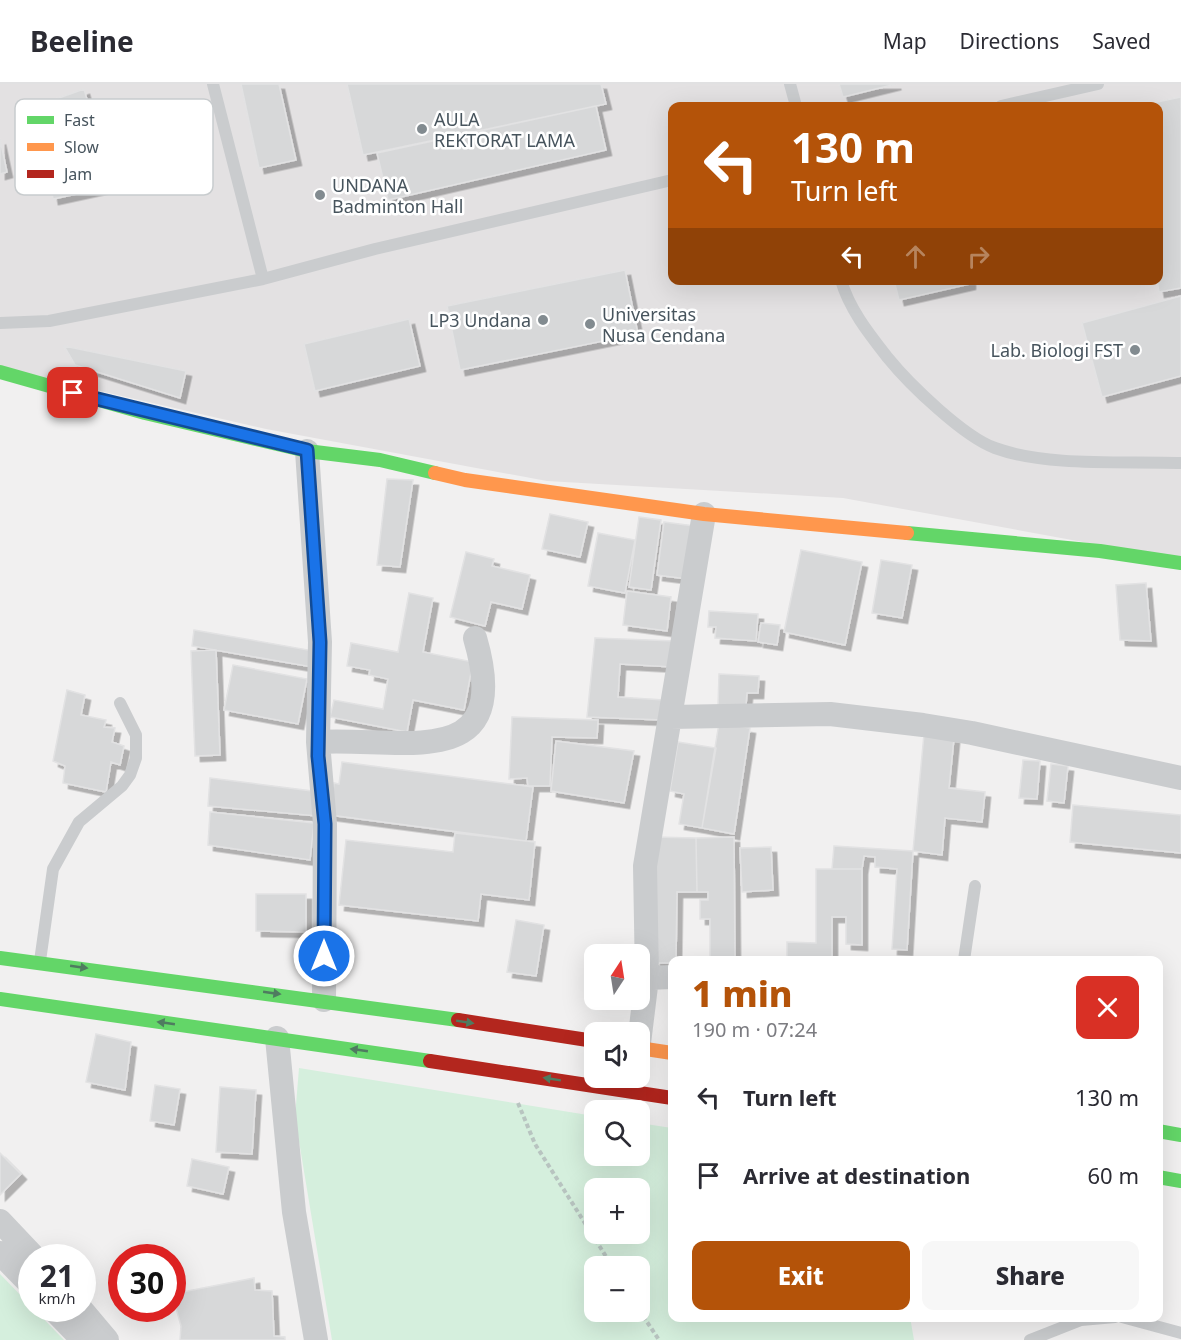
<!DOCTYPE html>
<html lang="en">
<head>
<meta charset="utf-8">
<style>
	:root { --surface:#fff; --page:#f7f7f7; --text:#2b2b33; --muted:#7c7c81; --line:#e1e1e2; --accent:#b45309 }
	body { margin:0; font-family:"Noto Sans",sans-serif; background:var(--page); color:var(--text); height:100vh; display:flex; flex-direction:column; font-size:22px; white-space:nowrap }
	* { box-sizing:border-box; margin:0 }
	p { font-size:20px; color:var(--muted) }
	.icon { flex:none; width:33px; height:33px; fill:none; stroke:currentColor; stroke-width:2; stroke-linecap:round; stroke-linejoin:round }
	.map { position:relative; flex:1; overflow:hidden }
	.panel { position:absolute; left:668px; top:872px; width:495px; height:366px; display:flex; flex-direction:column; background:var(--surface); border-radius:12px; box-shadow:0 6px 24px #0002 }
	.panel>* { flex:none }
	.banner { position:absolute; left:668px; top:18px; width:495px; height:183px; border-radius:12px; box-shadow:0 6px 24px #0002; background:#b45309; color:#fff; overflow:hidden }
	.needle { width:39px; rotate:12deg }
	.fabs { position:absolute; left:584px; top:860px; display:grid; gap:12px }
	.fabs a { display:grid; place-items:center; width:66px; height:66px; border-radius:12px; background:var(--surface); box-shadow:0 6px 24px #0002; font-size:30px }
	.speed { position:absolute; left:18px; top:1160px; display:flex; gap:12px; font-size:30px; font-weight:700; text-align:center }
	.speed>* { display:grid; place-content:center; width:78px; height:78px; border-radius:50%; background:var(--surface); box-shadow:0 6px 24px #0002; line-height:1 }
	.speed small { font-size:15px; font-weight:400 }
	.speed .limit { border:9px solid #d22; background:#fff; color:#111 }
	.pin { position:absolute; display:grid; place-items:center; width:51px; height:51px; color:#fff; margin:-26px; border-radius:12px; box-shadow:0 3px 9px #0006 }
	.me { position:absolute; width:66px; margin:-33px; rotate:0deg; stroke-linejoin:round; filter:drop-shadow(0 0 4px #0008) }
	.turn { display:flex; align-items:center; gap:21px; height:126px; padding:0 24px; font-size:27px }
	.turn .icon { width:78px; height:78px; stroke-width:2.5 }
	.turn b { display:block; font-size:42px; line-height:51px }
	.lanes { display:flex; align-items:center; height:57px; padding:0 24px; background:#0003; justify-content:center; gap:30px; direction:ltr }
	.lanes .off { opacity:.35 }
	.round { display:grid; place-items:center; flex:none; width:63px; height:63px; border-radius:12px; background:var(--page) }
	.summary { display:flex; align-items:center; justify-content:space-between; height:102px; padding:0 24px }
	h1 { font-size:36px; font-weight:800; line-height:45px; color:var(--accent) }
	.action { display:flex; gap:12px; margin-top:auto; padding:12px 24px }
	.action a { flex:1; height:69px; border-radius:12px; background:var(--accent); color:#fff; font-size:24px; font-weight:800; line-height:69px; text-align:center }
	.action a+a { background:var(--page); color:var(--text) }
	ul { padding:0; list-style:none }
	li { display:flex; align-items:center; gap:18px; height:78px; padding:0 24px }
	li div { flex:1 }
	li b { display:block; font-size:22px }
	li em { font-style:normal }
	header { display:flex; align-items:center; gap:36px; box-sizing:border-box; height:84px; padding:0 30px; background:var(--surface); border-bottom:2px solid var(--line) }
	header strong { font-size:28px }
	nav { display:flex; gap:33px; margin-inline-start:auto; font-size:21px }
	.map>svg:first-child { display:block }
</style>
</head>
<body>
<header>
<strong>Beeline</strong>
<nav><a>Map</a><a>Directions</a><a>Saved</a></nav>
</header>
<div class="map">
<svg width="1181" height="1256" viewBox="0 0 1181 1256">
	<defs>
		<filter id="shadow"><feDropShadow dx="5.5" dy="5.5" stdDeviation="0" flood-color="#0004"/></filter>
	</defs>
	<rect width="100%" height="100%" fill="#f1f0f0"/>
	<path fill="#e3e1e2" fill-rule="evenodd" d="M0 0H1181V476L843 414 547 397 266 345 0 284ZM672 22H1158V196H672Z"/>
	<path fill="#d5efdd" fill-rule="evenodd" d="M299 984 594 1032V1071H639V1039L672 1044V1233H910L914 1256H332L295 1033ZM594 1104H639V1149H594ZM594 1182H639V1227H594Z
		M0 1190 64 1256H0Z"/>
	<path fill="#d7d8d9" stroke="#e2e2e3" stroke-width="1.5" filter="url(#shadow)" d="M241 0H279L296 76 259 84Z
		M347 0H601L606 20 363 71Z
		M839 0H896L843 13Z
		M84 5 88 19 61 29 56 15Z
		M1181 13V204L1159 208 1157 196 1158 22H1138Z
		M596 22 606 66 388 116 377 69Z
		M0 55 7 88 0 90Z
		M112 79 113 87 105 89 109 103 53 115 49 92Z
		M625 186 638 250 460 286 447 222Z
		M894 196H970V200L899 216Z
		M1181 212V292L1102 313 1082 239Z
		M409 235 420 282 315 307 304 260Z
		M64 262 186 287 180 314 75 281Z
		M387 395 413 396 400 483 377 481Z
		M550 430 588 438 580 473 542 465Z
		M639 433 661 436 651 506 629 503Z
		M664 438 694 442 687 495 657 491Z
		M598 449 635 456 625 509 588 502Z
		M801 466 862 478 845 561 784 548Z
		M466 468 494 475 492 482 530 491 522 525 491 518 485 542 450 533Z
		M881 476 912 481 902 534 872 529Z
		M1146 499 1151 557 1120 556 1116 501Z
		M627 507 671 513 667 547 623 541Z
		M409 509 433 514 423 568 473 578 464 626 413 616 407 648 330 633 334 616 383 625 388 595 369 591 370 586 347 582 351 559 398 568Z
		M709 527 758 530 756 557 715 554 716 543H708Z
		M761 539 780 541 777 561 758 558Z
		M194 546 314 567 312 583 192 562Z
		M595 554 676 557 673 583 620 580 618 613 664 616 662 636 587 633Z
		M216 566 220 671 195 672 191 567Z
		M233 581 307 595 298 640 224 626Z
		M719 590 759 592 758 609H747L746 621 718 622Z
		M67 606 85 611 81 631 106 636 104 643 115 644 112 658 124 662 120 681 111 678 106 708 63 699 65 682 53 677Z
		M512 633 598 636 597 654 552 653 550 702H528L527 694 509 695Z
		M719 639 750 644 734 750 702 744Z
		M924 650 954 654 949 704 985 708 982 738 945 734 942 771 913 767Z
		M556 657 634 667 624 719 551 707Z
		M678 658 716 664 702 744 679 740 684 710 670 707Z
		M1023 676 1040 677 1037 715 1019 714Z
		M342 678 533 703 526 757 330 731 334 699 339 700Z
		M1051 680 1068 682 1064 719 1047 717Z
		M210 694 320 708 317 732 208 722Z
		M1073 721 1181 731V769L1070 758Z
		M210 728 314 739 310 776 208 761Z
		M455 749 535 758 529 816 481 810 478 837 339 821 346 756 453 768Z
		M655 753 696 754 697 808H677L676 876H672V879H655Z
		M734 753 735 876H710V835H700V816H708V808H697L696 754Z
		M834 762 913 767 907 866 892 865 897 785 875 783V773L864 772 862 785H832Z
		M771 763 773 806 742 808 740 764Z
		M816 785H862V861L846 860V833H832V876L787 875V858L816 859Z
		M256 810H306V848L256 847Z
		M516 836 544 841 536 892 507 888Z
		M609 915H635L634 919Z
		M96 950 131 958 125 1006 86 998Z
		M155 1001 180 1005 174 1041 150 1037Z
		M220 1003 256 1006 252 1070 216 1068Z
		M0 1069 21 1090 0 1111Z
		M192 1075 229 1083 223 1110 187 1102Z
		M254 1194 255 1206 272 1207 274 1252 285 1253V1256H180L181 1242 172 1210Z"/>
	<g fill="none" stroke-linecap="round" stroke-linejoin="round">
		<path stroke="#b8c4c0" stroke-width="4" stroke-dasharray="4.5 3" stroke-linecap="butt" d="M518 1019 535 1060 612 1182
			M639 1226 659 1256"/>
		<path stroke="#caccce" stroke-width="12" d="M213 0 263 195
			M790 0 796 22
			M1001 22 1098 0
			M841 196C849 225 870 251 888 274 909 300 964 353 995 364 1047 383 1125 377 1181 379
			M0 239 49 237 263 195 375 165 672 96
			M964 876 975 802
			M40 877 53 785 79 738 122 702 130 691 136 674V651L120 619
			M1122 1233 1181 1249
			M1030 1256 1081 1236 1115 1233"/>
		<path stroke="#caccce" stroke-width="24" d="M307 367 320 558 318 658
			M671 633 830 630 923 641 972 649 1181 694
			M647 894 672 893
			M324 916 325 740 318 658C404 653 515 690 475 554
			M277 954 294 1128 316 1256
			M639 959 647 894 645 782 704 430
			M0 1137 34 1173
			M0 1169 32 1202
			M52 1224 83 1256
			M80 1224 107 1256"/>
		<path stroke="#63d668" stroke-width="14" d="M0 288 145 329 307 367 380 376 435 389
			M907 449 1100 467 1181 479
			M0 874 458 936
			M0 915 430 977
			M1158 1047 1181 1051
			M1158 1093 1181 1097"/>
		<path stroke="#ff974d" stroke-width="14" d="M435 389 465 396 704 430 907 449
			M639 964 672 969"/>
		<path stroke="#b3261e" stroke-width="14" d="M458 936 594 957
			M430 977 672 1014"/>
	</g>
	<defs><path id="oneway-solid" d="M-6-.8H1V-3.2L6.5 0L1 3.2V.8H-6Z" transform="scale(1.5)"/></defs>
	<g fill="#4f7b60">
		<use href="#oneway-solid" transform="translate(79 883) rotate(8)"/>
		<use href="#oneway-solid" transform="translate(272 909) rotate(8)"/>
		<use href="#oneway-solid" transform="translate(465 938) rotate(9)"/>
		<use href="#oneway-solid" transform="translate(166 939) rotate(-172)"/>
		<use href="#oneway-solid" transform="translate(359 966) rotate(-172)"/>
		<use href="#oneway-solid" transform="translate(552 995) rotate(-171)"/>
	</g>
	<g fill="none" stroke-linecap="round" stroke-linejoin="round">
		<g stroke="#114b97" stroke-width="15">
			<path id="route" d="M73 309 307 366 320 558 318 672 325 740 324 872"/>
		</g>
		<use href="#route" stroke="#1a73e8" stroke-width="10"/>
	</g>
	<g fill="#828b90" stroke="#fff" stroke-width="2">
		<circle cx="422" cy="45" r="6"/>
		<circle cx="320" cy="111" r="6"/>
		<circle cx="543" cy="236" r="6"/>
		<circle cx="590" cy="240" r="6"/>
		<circle cx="1135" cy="266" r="6"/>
	</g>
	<g text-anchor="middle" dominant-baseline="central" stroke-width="5" stroke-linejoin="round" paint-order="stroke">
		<g font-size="18" fill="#47545d" stroke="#fff" text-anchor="start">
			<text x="434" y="35">AULA<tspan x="434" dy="21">REKTORAT LAMA</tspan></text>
			<text x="332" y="101">UNDANA<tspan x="332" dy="21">Badminton Hall</tspan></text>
			<text x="602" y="230">Universitas<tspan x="602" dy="21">Nusa Cendana</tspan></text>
			<text x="531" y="236" text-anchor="end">LP3 Undana</text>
			<text x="1123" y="266" text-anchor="end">Lab. Biologi FST</text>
		</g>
	</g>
	<rect x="15" y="15" width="198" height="96" rx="9" fill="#fff" stroke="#c8ccce" stroke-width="1.5"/>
	<rect x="27" y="32" width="27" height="8" fill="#63d668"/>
	<rect x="27" y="59" width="27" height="8" fill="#ff974d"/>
	<rect x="27" y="86" width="27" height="8" fill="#b3261e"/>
	<g font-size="16" fill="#47545d">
		<text x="64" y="42">Fast</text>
		<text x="64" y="69">Slow</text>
		<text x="64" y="96">Jam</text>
	</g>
</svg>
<div class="fabs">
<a><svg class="needle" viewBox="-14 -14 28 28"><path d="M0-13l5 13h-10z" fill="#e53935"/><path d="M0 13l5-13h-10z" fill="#7c7c81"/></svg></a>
<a><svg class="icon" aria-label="sound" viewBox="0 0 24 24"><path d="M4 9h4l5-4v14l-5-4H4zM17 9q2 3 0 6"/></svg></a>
<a><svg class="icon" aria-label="search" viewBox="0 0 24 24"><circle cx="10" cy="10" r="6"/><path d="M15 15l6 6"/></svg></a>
<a>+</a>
<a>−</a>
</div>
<div class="speed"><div>21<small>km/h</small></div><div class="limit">30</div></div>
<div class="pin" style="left:73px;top:309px;background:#d93025"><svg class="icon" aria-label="arrive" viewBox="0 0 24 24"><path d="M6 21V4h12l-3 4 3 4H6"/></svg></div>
<svg class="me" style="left:324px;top:872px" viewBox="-20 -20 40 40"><circle r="17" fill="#1a73e8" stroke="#fff" stroke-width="3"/><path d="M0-11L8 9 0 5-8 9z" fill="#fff"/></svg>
<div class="banner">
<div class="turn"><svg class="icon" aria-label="left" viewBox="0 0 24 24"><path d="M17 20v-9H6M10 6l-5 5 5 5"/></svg><div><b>130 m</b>Turn left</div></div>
<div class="lanes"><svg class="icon" aria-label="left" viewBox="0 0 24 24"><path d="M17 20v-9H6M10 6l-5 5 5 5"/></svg><svg class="icon off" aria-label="ahead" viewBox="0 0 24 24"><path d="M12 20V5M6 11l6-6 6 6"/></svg><svg class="icon off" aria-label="right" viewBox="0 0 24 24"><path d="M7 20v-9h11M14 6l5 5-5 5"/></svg></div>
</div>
<section class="panel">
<div class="summary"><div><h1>1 min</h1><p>190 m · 07:24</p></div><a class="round" style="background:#d93025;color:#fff"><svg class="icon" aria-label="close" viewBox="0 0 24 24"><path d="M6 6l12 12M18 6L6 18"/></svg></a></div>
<ul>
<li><svg class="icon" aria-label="left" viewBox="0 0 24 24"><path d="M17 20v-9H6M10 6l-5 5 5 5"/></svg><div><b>Turn left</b></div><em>130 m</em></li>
<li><svg class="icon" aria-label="arrive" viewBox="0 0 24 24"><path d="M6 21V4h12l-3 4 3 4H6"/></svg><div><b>Arrive at destination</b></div><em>60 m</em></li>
</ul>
<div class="action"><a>Exit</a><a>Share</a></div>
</section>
</div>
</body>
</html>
